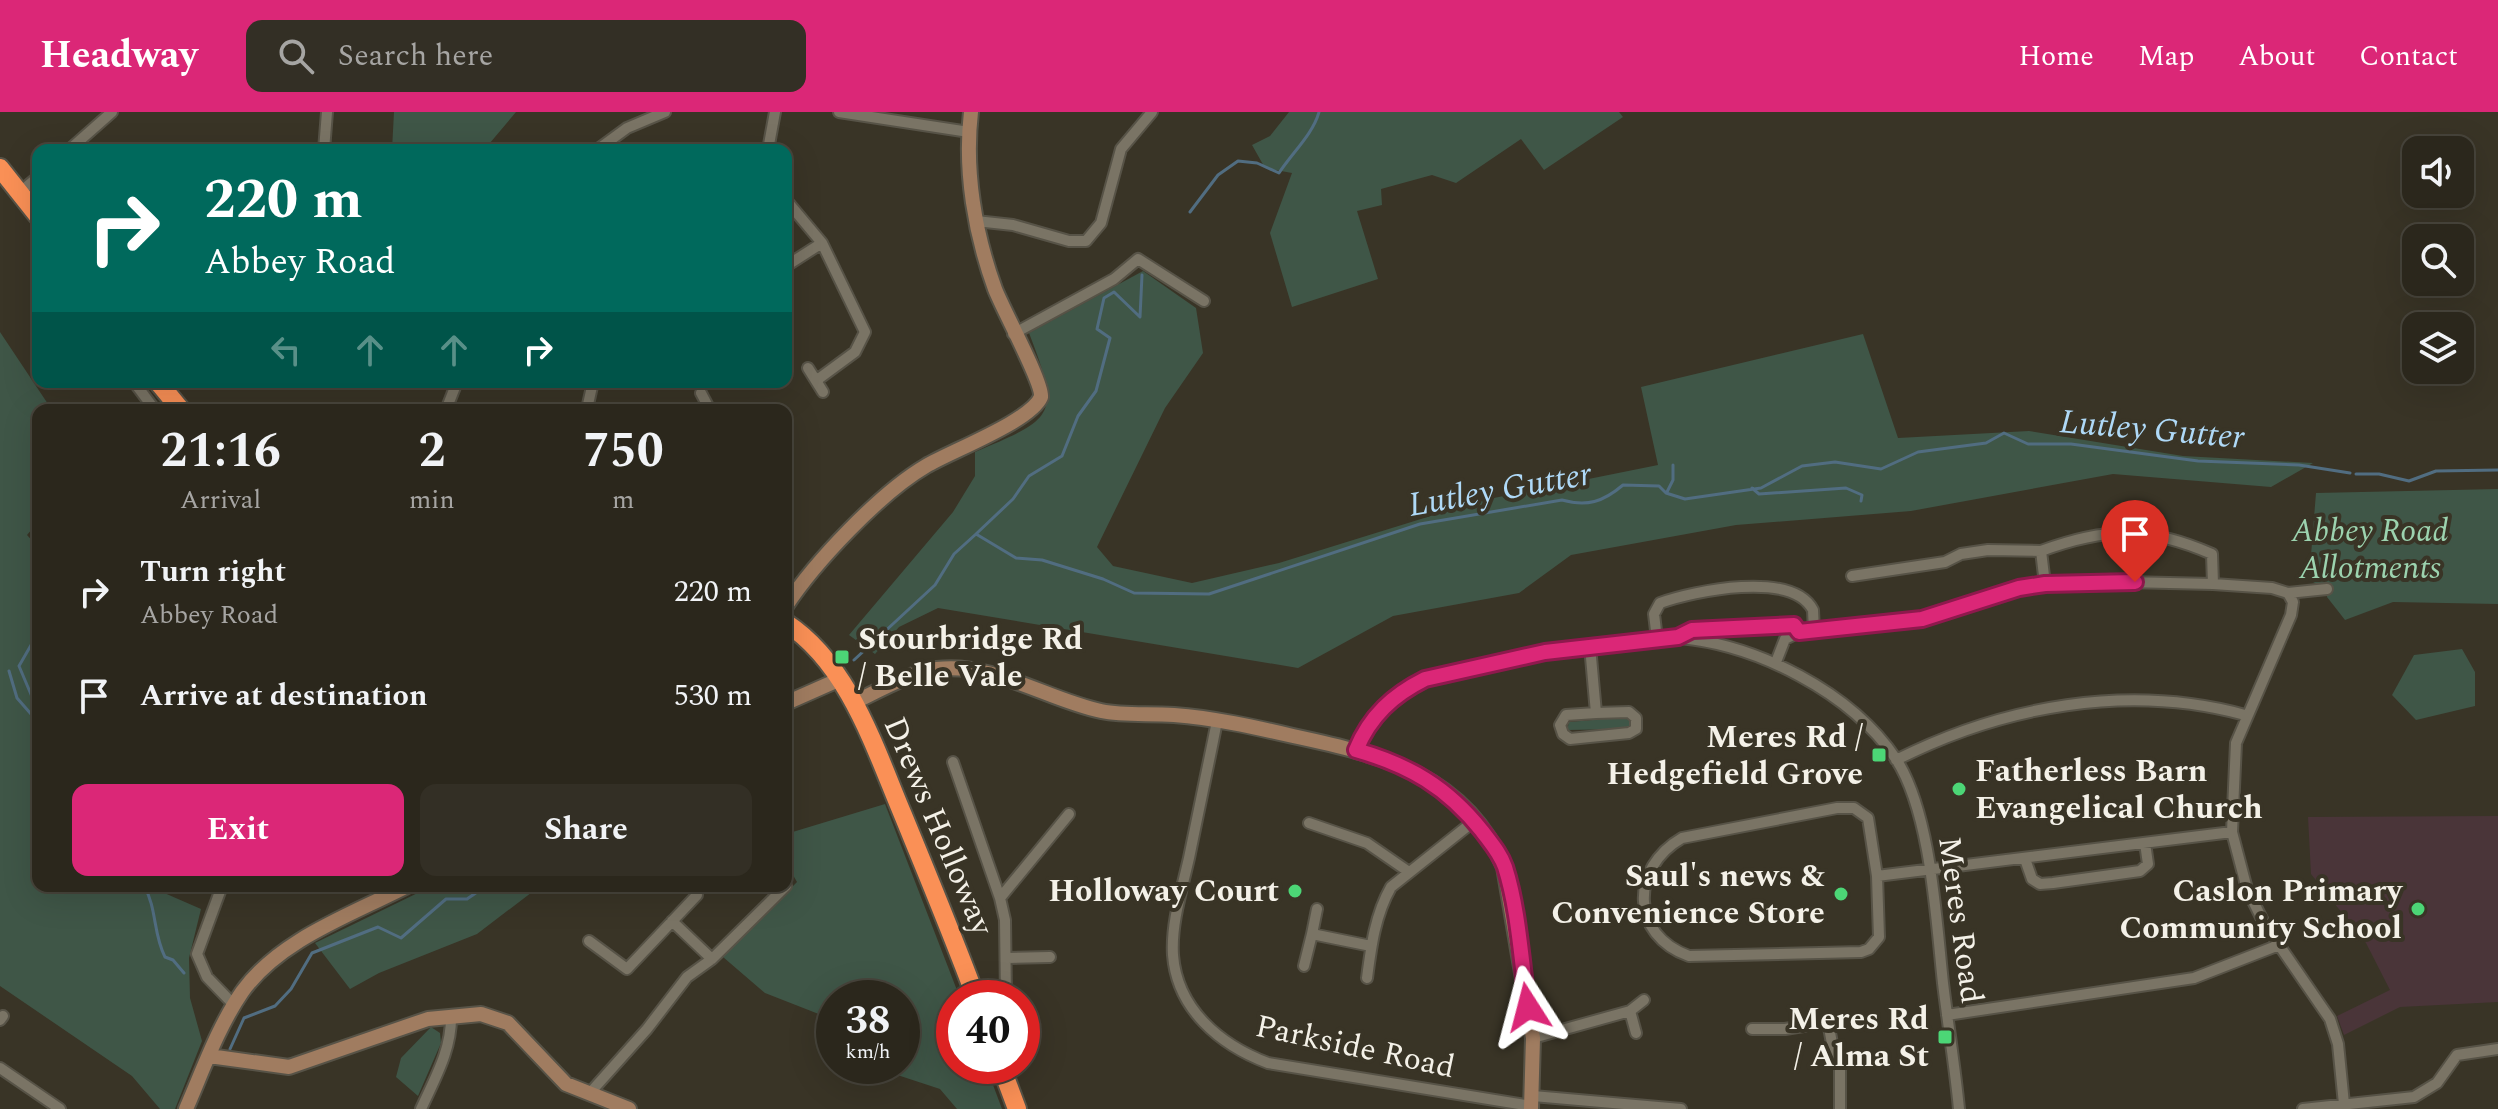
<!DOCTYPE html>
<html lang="en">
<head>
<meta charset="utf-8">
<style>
	:root { --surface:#2b271c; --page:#332f25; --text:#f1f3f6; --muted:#a6a5a3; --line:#47443b; --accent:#db2777 }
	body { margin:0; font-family:Spectral,serif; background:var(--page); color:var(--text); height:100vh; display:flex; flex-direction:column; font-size:30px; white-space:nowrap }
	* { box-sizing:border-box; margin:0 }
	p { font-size:26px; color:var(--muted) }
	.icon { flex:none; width:44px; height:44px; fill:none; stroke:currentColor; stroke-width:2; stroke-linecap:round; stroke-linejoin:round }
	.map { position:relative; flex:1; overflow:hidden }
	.panel { position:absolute; left:32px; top:292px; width:760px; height:488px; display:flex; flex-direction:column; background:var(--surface); border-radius:16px; box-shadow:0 8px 32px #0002,0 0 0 2px var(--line) }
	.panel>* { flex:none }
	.top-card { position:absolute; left:32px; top:32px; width:760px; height:244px; border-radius:16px; box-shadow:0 8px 32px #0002,0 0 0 2px var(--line); background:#00695c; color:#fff; overflow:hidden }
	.buttons { position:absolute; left:2402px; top:24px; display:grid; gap:16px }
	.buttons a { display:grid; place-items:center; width:72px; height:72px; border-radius:16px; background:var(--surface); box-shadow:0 8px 32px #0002,0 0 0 2px var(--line); font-size:40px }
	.speed { position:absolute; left:816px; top:868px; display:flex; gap:16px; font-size:40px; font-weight:700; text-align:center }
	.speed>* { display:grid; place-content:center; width:104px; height:104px; border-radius:50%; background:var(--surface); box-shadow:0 8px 32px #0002,0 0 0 2px var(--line); line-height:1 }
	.speed small { font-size:20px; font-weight:400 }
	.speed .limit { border:12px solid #d22; background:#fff; color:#111 }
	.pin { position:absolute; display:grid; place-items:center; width:68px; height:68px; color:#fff; margin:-82px -34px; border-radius:50% 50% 50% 0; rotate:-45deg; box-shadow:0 0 8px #0007 }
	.pin .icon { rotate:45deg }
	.me { position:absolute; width:88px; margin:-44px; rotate:351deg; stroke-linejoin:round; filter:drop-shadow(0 0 6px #0008) }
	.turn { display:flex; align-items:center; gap:28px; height:168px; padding:0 40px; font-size:36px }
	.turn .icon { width:104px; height:104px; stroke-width:2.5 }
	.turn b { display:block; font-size:56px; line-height:68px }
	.lanes { display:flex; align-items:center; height:76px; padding:0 40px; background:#0003; justify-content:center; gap:40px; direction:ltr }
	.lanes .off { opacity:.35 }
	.eta { display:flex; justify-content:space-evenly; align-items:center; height:136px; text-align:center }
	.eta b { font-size:48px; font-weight:700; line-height:56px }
	.action { display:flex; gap:16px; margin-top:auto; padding:16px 40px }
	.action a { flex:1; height:92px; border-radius:16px; background:var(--accent); color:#fff; font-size:32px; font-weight:700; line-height:92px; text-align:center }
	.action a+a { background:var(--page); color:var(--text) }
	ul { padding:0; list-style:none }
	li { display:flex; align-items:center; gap:24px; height:104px; padding:0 40px }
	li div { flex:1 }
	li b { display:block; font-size:30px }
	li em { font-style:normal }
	header { display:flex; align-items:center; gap:48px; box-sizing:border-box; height:112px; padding:0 40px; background:var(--accent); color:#fff }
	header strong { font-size:38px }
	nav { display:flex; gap:44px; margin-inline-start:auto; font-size:28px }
	.search { width:560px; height:72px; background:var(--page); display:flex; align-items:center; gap:20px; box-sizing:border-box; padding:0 28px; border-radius:16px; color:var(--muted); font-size:30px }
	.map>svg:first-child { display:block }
</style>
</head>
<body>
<header>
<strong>Headway</strong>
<div class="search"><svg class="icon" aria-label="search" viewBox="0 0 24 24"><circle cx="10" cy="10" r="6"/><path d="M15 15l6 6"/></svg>Search here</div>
<nav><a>Home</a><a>Map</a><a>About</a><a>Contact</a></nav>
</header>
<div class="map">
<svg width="2498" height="997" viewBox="0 0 2498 997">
	<rect width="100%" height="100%" fill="#393426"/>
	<path fill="#4a3539" d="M2498 704V890L2400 895 2344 923 2337 904 2390 878 2366 831 2311 762 2308 705Z"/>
	<path fill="#3f5647" d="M394 0H516L484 38H392Z
		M1289 0H1619L1623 5 1544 58 1521 27 1456 71 1432 63 1381 77 1382 93 1357 99 1378 167 1292 195 1270 121 1292 61 1265 56 1252 33 1270 24Z
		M1143 159 1196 196 1203 241 1165 296 1097 435 1113 454 1192 471 1279 451 1479 389 1658 353 1641 275 1863 222 1898 326 2029 319 2183 344 2313 351 2271 375 2113 362 1911 399 1736 413 1571 443 1519 481 1393 504 1298 556 938 496 899 515 875 542 849 523 953 400 975 364V340C1055 306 1061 304 1029 221Z
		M0 220 52 298H38V410L27 423 38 435V774H163L162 780 201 797 189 846 190 886 202 929 175 997H160L132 964 0 874Z
		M2498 377V492L2393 490 2345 508 2327 485V477L2309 468 2316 381Z
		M2462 537 2475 560V594L2416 608 2392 583 2414 543Z
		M1627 605 1632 609V615L1627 617 1567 618 1569 610Z
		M885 692 960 886H954V954H986L1002 997H957L940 977 870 954H902V886H834V908L765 881 723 845 797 770 786 751V722Z
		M432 774H540L477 822 379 861 350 877 315 831Z
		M431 915 440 921 441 931 418 984 396 965 401 946Z"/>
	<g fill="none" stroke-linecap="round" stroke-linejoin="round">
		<path stroke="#516d81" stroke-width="3" d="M1190 100 1218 63 1238 49 1257 51 1279 61C1292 41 1313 22 1319 0
			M2356 362H2379L2409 369 2436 359 2498 358
			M1752 376 1759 382 1846 376 1862 383 1861 389
			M1667 380 1673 368V353
			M976 422 1013 387 1029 364 1062 344 1078 304 1096 279 1110 226 1097 217 1104 186 1114 180 1140 205 1142 163
			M38 521 19 554 38 599
			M854 548 935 473 954 442 976 422 1016 446 1042 448 1103 467 1134 481 1209 482 1420 412 1562 388C1587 395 1603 390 1623 373L1659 374 1666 381 1685 387 1761 376 1802 354 1835 350 1881 357 1918 340 1986 331 2004 321 2028 332H2071L2198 349 2299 353 2350 361
			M9 559 17 586 38 610
			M144 774C157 796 153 822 165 845L173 848 184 861
			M230 937 244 906 275 894 291 877 312 841 378 815 401 826 446 787H467L486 774"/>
		<g stroke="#575347" stroke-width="14">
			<path id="street" d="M839 0 969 20
				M69 38 112 0
				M324 38 327 0
				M597 38 627 16 665 0
				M768 38 775 0
				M20 80 38 65
				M786 88 822 131 865 220 855 240 817 268
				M976 109 1013 113 1069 129H1086L1101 111 1121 37 1152 0
				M38 138V139
				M786 154 822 131
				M1013 222 1114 167 1138 147 1204 189
				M808 256 823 280
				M134 270 155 298
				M701 281 710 298
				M587 297 593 270
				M446 298 457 270
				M1852 464 1945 450 1961 442 1988 438 2041 439
				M2045 472 2041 439C2106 415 2148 414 2212 442L2213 472
				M2288 481 2293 490 2291 503 2236 631 2232 720 2247 777 2264 811 2330 907 2338 932 2344 992
				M1680 526C1757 533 1851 580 1896 647 1931 701 1936 807 1943 871 1948 913 1955 955 1959 997
				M1657 527 1654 502 1660 491C1694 479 1792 458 1813 498L1814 519
				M1590 534 1596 601 1629 600 1636 606V617L1629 621 1570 627 1563 622 1560 613 1566 603 1596 601
				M1776 550 1785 527 1799 520
				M1217 609C1208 655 1198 701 1189 746 1182 777 1171 812 1173 843 1177 897 1220 933 1268 951L1531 994
				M1356 638C1370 604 1393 583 1425 567L1545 540 1678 525 1692 518 1794 513 1799 520 1922 507 2019 476 2083 469 2213 472 2272 476 2288 481 2327 477
				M1896 648C2003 594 2128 571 2245 603
				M953 650 1000 786 1005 808 1006 886
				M1309 711 1367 731 1409 760
				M2025 747 2032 767 2040 772 2053 771 2140 759 2148 752 2145 731
				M1877 764 1868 706 1854 696H1837L1682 726C1630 756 1630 823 1689 844L1861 840 1869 837 1879 825 1877 764 2232 720
				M222 774 197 842 207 865 234 893
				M1000 786 1069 702
				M1317 797 1312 822 1371 834
				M672 809 712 847
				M589 829 627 857 697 783
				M1007 846 1050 845
				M1304 854 1312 822
				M1367 866C1371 835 1375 803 1391 775L1474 709
				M1947 903 2194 866 2279 833
				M0 908 3 904
				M1752 917H1785L1828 910 1834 942 1840 949V997
				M1636 921 1630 899 1644 888
				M1533 926 1630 899
				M0 956 60 997
				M589 982 647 917 687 865 712 847 786 774
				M1533 984 1681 997
				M421 997C435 966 452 937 451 903
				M2303 997 2414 985 2437 971 2457 943 2498 937"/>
		</g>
		<g stroke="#575347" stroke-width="18">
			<path id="secondary" d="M786 494C815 450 880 381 926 354 951 339 1031 309 1041 285 1043 271 1003 198 995 177 975 122 964 59 971 0
				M786 591 838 568
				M853 591C878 579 909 561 937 557 993 550 1048 588 1101 599 1125 604 1149 601 1174 603 1214 606 1254 615 1293 624 1382 643 1465 663 1504 755L1533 926 1531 997
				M209 944 289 955 428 907 481 902 508 911 566 972 629 997
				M186 997C203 958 218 915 242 880 280 827 351 803 407 774"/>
		</g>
		<g stroke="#575347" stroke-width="22">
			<path id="highway" d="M0 56 38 104
				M158 270 181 298
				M786 511C849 552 875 637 903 703 928 764 953 824 976 886
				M1001 954 1017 997"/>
		</g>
		<use href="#street" stroke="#7a7465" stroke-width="10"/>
		<use href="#secondary" stroke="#a07c60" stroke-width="14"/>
		<use href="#highway" stroke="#fa9056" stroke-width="18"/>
	</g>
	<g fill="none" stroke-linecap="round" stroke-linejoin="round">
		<g stroke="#8e194d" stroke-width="20">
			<path id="route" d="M1528 895C1521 850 1519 799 1505 755 1500 741 1491 731 1482 719 1447 675 1409 653 1356 638 1370 604 1393 583 1425 567L1545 540 1678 525 1692 518 1794 513 1799 520 1922 507 2019 476 2045 472 2135 470"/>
		</g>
		<use href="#route" stroke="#db2777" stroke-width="14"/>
	</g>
	<g fill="#4cd676" stroke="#393426" stroke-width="3">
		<rect x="834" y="537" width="16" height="16" rx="4"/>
		<rect x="1871" y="635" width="16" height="16" rx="4"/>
		<circle cx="1959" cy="677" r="8"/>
		<circle cx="1295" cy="779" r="8"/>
		<circle cx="1841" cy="782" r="8"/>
		<circle cx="2418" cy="797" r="8"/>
		<rect x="1937" y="917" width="16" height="16" rx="4"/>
	</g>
	<g text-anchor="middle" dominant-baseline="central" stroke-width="8" stroke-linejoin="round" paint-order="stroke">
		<g font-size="32" font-style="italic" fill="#9cd3af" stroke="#393426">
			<text x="2370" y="419">Abbey Road<tspan x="2370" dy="37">Allotments</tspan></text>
		</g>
		<g font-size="32" font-weight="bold" fill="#f4f1e8" stroke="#393426" text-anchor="end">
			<text x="858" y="527" text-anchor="start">Stourbridge Rd<tspan x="858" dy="37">/ Belle Vale</tspan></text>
			<text x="1863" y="625">Meres Rd /<tspan x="1863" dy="37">Hedgefield Grove</tspan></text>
			<text x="1975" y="659" text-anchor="start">Fatherless Barn<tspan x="1975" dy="37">Evangelical Church</tspan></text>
			<text x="1825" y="764">Saul's news &amp;<tspan x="1825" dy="37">Convenience Store</tspan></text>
			<text x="1279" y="779">Holloway Court</text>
			<text x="2402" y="779">Caslon Primary<tspan x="2402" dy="37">Community School</tspan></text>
			<text x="1929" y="907">Meres Rd<tspan x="1929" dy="37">/ Alma St</tspan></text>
		</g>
		<g font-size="32" fill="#f4f1e8" stroke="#393426">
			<text transform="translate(938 714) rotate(67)">Drews Holloway</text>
			<text transform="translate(1960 808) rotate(82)">Meres Road</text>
			<text transform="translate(1355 935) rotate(12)">Parkside Road</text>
		</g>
		<g font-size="34" font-style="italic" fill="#afd9f7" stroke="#393426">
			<text transform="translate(2152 318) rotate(5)">Lutley Gutter</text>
			<text transform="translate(1500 378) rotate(-10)">Lutley Gutter</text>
		</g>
	</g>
</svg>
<div class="buttons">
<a><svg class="icon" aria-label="sound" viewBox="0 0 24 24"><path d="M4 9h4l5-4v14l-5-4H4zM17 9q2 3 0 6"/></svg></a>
<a><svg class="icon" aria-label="search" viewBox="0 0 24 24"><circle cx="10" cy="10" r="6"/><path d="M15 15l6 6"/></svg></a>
<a><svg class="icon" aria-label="layers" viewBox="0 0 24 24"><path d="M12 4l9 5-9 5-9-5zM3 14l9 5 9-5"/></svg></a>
</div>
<div class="speed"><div>38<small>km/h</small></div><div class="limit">40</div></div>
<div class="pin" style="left:2135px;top:470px;background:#d93025"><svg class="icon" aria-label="arrive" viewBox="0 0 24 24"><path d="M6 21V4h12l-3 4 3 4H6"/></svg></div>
<svg class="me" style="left:1528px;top:895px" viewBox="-20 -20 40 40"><path d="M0-17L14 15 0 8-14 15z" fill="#db2777" stroke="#fff" stroke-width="4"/></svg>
<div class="top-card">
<div class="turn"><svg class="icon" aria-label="right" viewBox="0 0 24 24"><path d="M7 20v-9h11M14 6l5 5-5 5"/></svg><div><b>220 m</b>Abbey Road</div></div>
<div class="lanes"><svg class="icon off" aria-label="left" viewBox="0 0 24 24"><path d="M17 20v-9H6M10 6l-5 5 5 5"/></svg><svg class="icon off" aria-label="ahead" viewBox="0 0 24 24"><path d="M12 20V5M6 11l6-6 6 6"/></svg><svg class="icon off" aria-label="ahead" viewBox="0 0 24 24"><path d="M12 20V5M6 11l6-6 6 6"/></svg><svg class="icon" aria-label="right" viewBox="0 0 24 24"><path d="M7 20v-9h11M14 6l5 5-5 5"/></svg></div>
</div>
<section class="panel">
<div class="eta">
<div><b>21:16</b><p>Arrival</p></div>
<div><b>2</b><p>min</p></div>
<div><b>750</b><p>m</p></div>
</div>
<ul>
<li><svg class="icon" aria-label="right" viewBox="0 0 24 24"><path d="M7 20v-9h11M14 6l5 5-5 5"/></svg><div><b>Turn right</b><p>Abbey Road</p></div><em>220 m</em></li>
<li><svg class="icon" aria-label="arrive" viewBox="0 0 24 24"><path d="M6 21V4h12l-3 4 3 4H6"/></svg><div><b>Arrive at destination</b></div><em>530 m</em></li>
</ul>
<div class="action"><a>Exit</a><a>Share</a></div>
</section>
</div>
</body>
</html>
